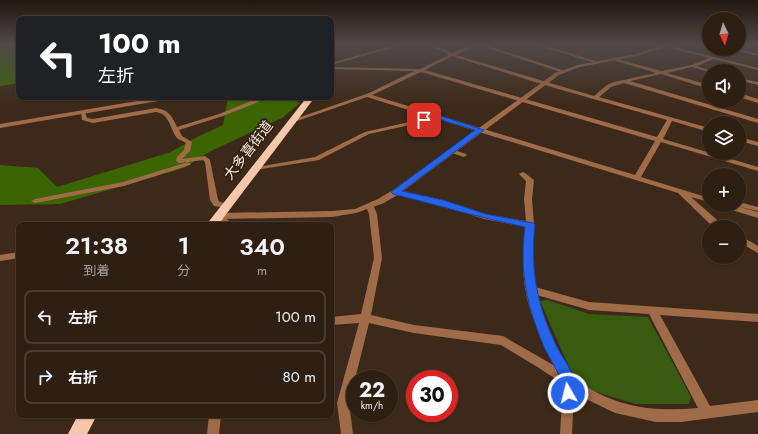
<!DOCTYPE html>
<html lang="ja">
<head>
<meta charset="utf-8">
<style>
	:root { --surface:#2e1f13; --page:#36271c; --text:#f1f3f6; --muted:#a7a2a0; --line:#493d33 }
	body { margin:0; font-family:Jost,"Noto Sans JP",sans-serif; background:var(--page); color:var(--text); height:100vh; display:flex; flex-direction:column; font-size:15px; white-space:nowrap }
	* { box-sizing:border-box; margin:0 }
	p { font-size:13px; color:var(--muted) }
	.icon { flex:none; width:22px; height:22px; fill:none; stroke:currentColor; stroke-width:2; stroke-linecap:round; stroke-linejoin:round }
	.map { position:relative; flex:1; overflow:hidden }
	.side { position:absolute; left:16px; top:222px; width:318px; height:196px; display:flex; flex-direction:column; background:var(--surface); border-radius:8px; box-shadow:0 1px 3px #0004,0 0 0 1px var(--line) }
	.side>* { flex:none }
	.top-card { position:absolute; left:16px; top:16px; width:318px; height:84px; border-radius:8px; box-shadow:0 1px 3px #0004,0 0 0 1px var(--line); background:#202124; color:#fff; overflow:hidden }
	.needle { width:26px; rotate:175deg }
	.buttons { position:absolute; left:702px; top:12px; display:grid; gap:8px }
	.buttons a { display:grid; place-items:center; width:44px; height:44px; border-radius:50%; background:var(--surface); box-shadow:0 1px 3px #0004,0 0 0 1px var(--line); font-size:20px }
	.speed { position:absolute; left:346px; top:370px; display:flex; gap:8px; font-size:20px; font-weight:700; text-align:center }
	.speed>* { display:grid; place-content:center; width:52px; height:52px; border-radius:50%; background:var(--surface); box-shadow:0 1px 3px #0004,0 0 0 1px var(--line); line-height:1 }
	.speed small { font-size:10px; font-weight:400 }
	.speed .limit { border:6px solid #d22; background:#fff; color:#111 }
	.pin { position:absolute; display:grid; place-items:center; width:34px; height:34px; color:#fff; margin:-17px; border-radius:8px; box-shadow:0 2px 6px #0006 }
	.me { position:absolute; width:44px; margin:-22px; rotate:352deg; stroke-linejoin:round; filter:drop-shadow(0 0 3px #0008) }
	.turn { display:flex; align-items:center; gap:14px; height:84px; padding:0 16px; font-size:18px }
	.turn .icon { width:52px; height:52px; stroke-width:2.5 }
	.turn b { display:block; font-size:28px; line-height:34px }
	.eta { display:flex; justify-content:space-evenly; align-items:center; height:68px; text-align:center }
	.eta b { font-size:24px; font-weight:600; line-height:28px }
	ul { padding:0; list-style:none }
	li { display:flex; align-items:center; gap:12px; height:54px; margin:0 8px 6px; padding:0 8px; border:2px solid var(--line); border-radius:8px }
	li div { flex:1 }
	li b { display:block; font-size:15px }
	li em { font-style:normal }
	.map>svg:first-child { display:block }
</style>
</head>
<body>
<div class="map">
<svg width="758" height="434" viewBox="0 0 758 434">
	<rect width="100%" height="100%" fill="#3d2919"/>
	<path fill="#4a311c" d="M539 44H663L635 52 593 60Z"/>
	<path fill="#385b10" d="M548 300 589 314 648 317 691 397 689 404H636L596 392 574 378 540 301Z"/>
	<path fill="#3b6402" d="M0 44H19V83L0 86Z
		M228 97H288L300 103 282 118 209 152 184 168 60 204 0 205V165L38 168 57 187 171 152 195 138 223 125Z"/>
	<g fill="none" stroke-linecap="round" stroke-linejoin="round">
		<path fill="#a06b49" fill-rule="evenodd" d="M428 44H434L452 53 474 44H483L565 71 561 72 478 45 456 55 594 96 607 85 614 82 656 73 613 60V58L662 71 691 65 709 58 666 47 667 45 758 68V70L714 59 697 66 712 71H709V72L692 67 667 73 709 85V89L661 74 630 81 758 119V123L624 83 611 87 599 97 709 128V132L672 121 663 139 758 167V171L661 142 641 177 709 198V202L691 197 725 227H715L709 223 678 193 437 119 369 134 319 160 255 170 254 169 257 167 315 157 365 132 431 117 367 97 297 121 292 120 369 93 414 71 331 69V67L420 69 449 55ZM452 56 541 84 667 120 657 137 425 70ZM421 72 655 141 635 175 372 95Z
			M533 44H540L599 62 595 63Z
			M739 78 758 82V85L739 80Z
			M739 93 758 99V103L739 97Z
			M261 97H268L256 103 223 116 179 130 182 136 192 142 190 151 182 159 205 156 210 160 218 200 220 202 230 204 231 206 230 208H227L214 206 210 200 205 162 203 160 188 162 191 164 190 165 124 186 35 203 31 201 35 199 123 182 188 162 179 163 176 161 177 157 184 150 186 143C183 141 179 140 177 138 170 129 170 114 156 112L93 123 82 120 81 112H85L87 118 93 119 156 108C169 110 172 116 177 127L219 114Z
			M739 137 758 142V146L739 141Z
			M451 149 466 154 467 155 464 157 449 152 448 151Z
			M523 172 525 173 534 180 532 199 534 225 531 249 535 287 589 302 758 314V322L660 315 710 406 758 400V412L681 422H656L615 413 584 398 574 392 572 434H560L563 384 539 368 501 345 414 333 369 323 349 403 353 434H341L337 403 359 323 331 325V317L361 314 374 258 369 214 366 207 367 205H373L377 214 382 258 371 315 414 325 503 336 555 366C543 343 529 314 525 288 522 268 523 247 526 227L484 219 438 204 393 194 392 192 396 190 443 200 485 214 526 221 524 199 526 181 519 174ZM537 295 589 310 649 314 698 408C659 412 619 408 586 386 583 384 577 381 574 378 570 374 567 367 565 362 553 340 544 318 537 295Z
			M739 202 758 207V211L736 206 739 205Z
			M721 205H733L758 212V218L722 207Z
			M219 213 222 214 233 225H224L215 216Z
			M739 235 758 246V253L739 242Z
			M19 252V258L0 261V255Z
			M209 415H221L219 434H207Z"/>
		<path fill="#a06b49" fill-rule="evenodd" d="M398 44H406L331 65V63Z
			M666 44H673L638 56 580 67 559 75 399 194 384 203 356 213 332 217 219 219 215 216 219 213 332 211 355 209 378 199 393 190 555 73 577 65 635 54Z
			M731 49H738L758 54V56Z
			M161 97H173L170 99 0 128V124Z"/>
		<path fill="#f6c8ab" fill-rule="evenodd" d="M307 97H315L218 225H206Z
			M78 415H97L87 434H68Z"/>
	</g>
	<linearGradient id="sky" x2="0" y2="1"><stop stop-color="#22170e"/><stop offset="0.42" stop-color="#514949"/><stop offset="1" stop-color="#514949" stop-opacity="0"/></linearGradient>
	<rect width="758" height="105" fill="url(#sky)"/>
	<path fill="#2563eb" stroke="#184099" d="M438 115 484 130 402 191 443 200 486 214 533 223 535 225C530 268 537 306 556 345 564 362 581 378 573 398L568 400 563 398C560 392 563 386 561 380 557 369 549 358 544 347 527 306 519 272 525 227 480 218 437 205 393 194L391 192 475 130 438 119 424 122 420 120Z"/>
	<g text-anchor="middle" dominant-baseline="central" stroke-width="3.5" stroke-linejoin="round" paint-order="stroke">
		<g font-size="14" fill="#f8ebe1" stroke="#321f10">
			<text transform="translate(248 150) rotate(-52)">大多喜街道</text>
		</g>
	</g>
</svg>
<div class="buttons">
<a><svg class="needle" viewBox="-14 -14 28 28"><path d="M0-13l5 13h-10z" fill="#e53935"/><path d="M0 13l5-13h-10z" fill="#a7a2a0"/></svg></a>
<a><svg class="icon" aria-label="sound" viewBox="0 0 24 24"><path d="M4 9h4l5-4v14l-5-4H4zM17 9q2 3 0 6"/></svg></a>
<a><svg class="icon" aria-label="layers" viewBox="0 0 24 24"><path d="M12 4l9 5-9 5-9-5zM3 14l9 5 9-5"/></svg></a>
<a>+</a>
<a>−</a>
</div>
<div class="speed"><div>22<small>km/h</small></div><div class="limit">30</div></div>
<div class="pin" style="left:424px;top:120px;background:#d93025"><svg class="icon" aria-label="arrive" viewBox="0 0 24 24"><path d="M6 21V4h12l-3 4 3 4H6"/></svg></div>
<svg class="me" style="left:568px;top:393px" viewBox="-20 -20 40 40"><circle r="17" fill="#2563eb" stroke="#fff" stroke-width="3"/><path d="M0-11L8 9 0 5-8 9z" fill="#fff"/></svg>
<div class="top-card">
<div class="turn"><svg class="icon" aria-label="left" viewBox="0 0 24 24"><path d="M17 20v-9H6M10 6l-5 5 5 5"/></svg><div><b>100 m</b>左折</div></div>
</div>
<section class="side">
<div class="eta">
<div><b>21:38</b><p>到着</p></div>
<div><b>1</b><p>分</p></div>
<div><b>340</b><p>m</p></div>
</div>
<ul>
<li><svg class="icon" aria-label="left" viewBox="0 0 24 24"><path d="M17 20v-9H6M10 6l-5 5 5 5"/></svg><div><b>左折</b></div><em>100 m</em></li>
<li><svg class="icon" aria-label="right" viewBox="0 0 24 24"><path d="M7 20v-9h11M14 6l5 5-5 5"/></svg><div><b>右折</b></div><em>80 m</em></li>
</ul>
</section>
</div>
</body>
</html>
